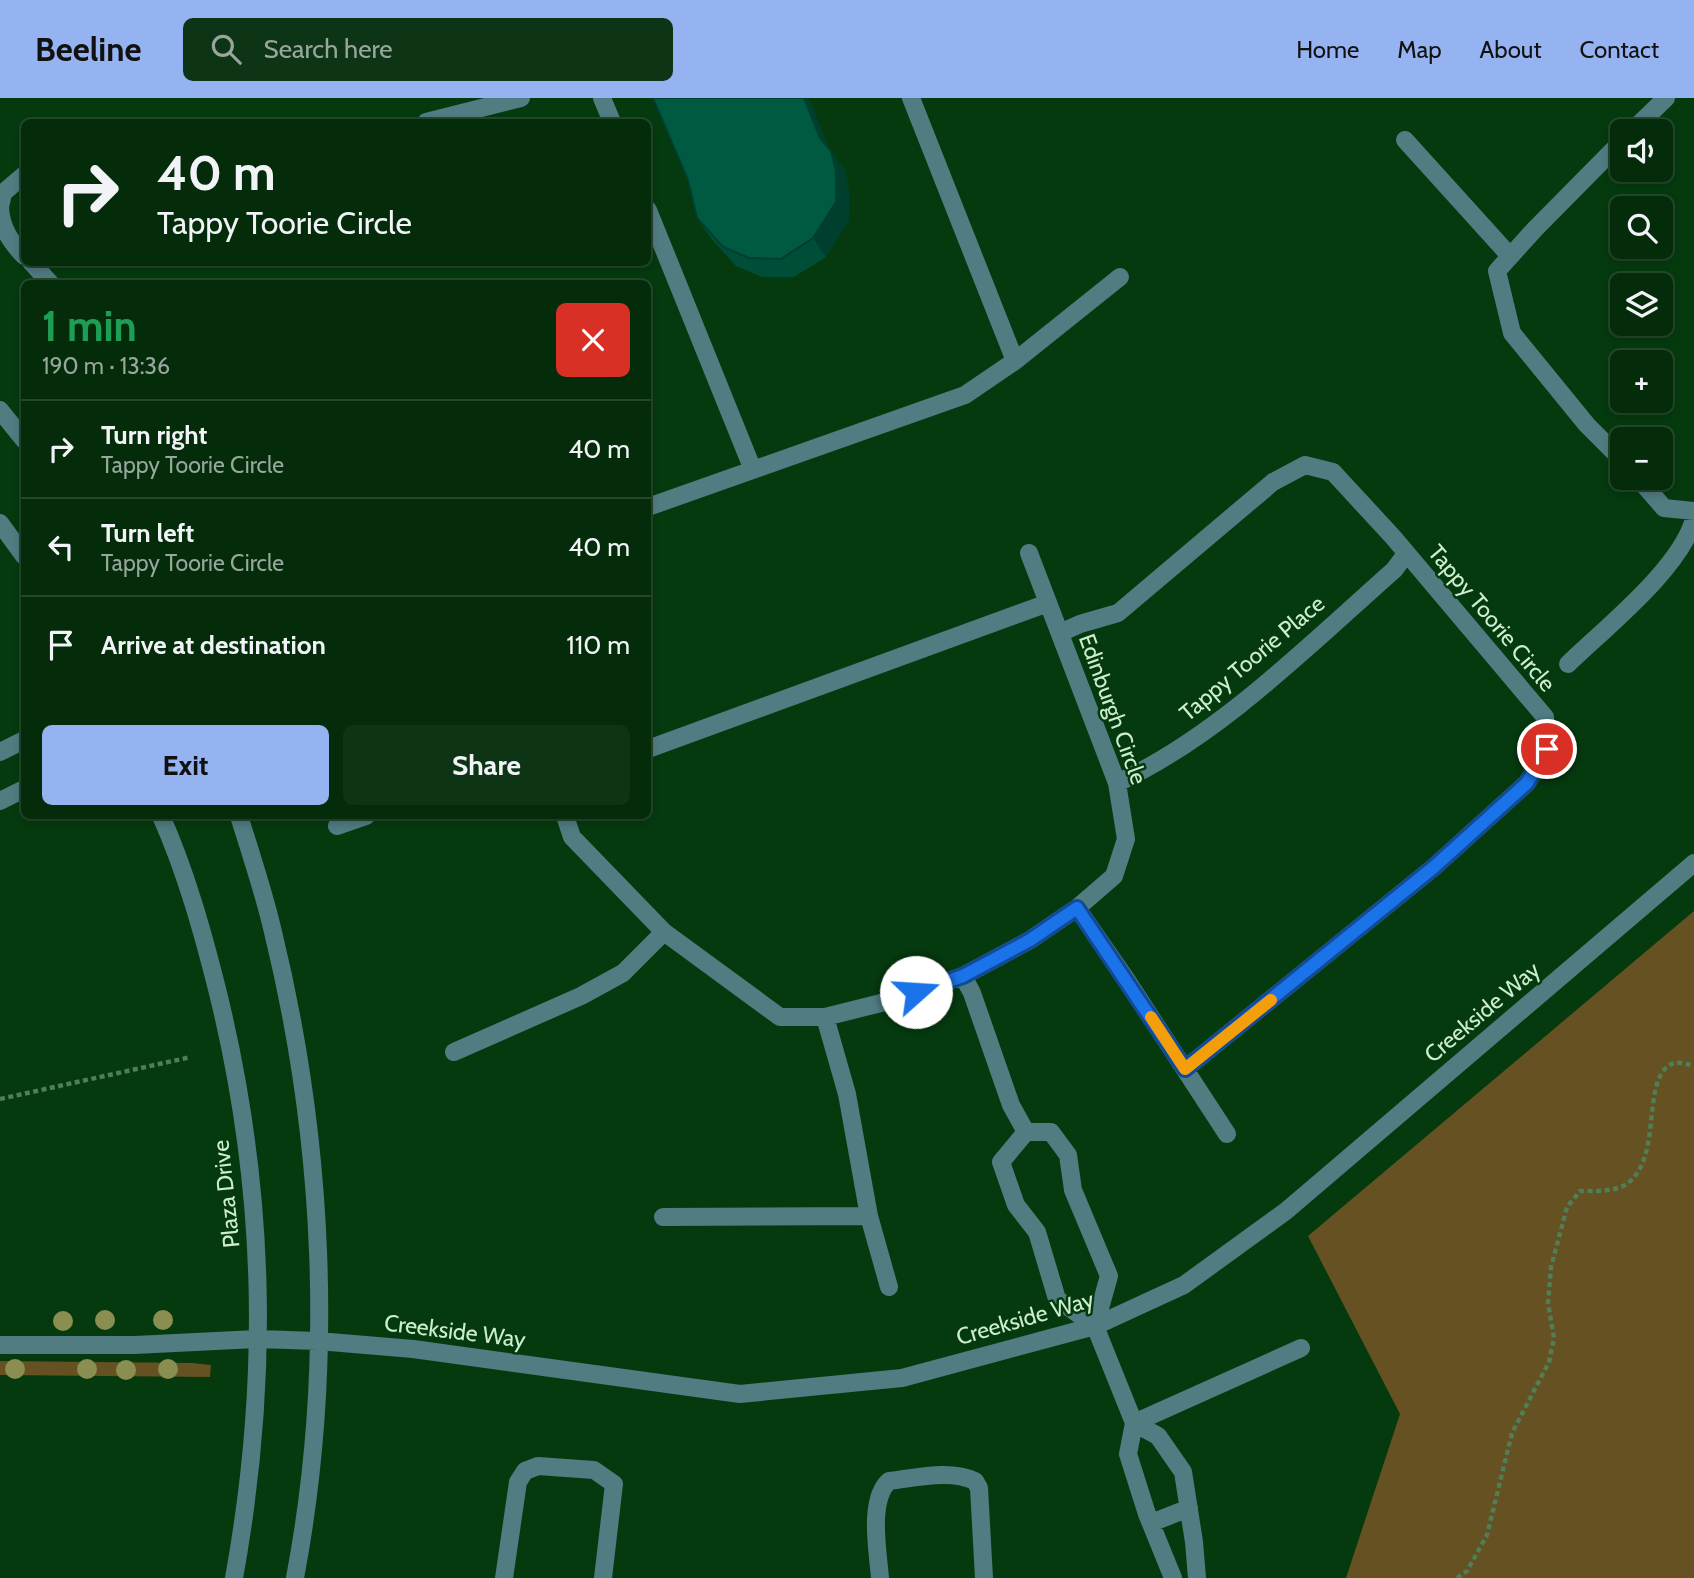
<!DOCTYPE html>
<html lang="en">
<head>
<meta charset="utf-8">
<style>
	:root { --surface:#042c0b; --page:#0d3414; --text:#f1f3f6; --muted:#97a79d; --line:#25482c; --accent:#95b2f1 }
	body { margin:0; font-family:Cabin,sans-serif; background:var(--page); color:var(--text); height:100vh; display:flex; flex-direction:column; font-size:26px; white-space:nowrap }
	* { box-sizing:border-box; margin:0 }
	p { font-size:23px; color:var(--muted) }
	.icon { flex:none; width:38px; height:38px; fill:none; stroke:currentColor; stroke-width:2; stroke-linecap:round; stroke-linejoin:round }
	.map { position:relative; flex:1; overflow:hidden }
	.side { position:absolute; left:21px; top:182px; width:630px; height:539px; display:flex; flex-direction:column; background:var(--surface); border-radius:10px; box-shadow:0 4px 10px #0003,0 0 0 2px var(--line) }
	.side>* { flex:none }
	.guide { position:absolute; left:21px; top:21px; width:630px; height:147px; border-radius:10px; box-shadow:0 4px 10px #0003,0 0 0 2px var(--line); background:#042c0b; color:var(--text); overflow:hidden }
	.fabs { position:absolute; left:1610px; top:21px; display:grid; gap:14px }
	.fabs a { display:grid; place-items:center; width:63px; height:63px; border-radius:10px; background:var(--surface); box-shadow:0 4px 10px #0003,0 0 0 2px var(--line); font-size:35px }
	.pin { position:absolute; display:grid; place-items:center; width:60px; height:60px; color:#fff; margin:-30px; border:4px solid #fff; border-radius:50%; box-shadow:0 2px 7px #0007 }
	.me { position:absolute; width:77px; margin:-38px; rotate:71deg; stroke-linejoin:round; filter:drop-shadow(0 0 5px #0008) }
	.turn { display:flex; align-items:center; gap:24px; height:147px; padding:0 21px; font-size:32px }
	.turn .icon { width:91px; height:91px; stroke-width:2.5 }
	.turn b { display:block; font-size:49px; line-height:60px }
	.round { display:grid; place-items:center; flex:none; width:74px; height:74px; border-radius:10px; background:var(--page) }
	.summary { display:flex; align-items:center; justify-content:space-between; height:119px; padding:0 21px }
	h1 { font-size:42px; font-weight:700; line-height:52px; color:#1e9e55 }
	.button { display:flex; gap:14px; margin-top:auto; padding:14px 21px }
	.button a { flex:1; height:80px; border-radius:10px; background:var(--accent); color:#111; font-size:28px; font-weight:700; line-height:80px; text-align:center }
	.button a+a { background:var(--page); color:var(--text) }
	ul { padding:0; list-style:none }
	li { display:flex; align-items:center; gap:21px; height:98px; padding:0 21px; border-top:2px solid var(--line) }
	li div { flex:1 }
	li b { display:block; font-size:26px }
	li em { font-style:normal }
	header { display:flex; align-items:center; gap:42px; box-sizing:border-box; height:98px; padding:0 35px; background:var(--accent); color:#111 }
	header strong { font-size:33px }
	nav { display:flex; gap:38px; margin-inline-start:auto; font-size:24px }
	.search { width:490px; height:63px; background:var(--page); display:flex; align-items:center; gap:18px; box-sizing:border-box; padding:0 24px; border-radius:10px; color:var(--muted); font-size:26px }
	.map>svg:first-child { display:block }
</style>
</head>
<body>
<header>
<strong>Beeline</strong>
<div class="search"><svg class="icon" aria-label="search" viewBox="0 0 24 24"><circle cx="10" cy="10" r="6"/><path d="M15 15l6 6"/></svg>Search here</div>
<nav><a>Home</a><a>Map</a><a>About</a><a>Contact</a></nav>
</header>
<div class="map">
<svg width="1694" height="1480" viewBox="0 0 1694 1480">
	<rect width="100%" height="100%" fill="#053a0f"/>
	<path fill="#655121" d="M1694 813V1480H1346L1400 1316 1308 1138Z
		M0 1263 192 1265 211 1267 210 1279 0 1277Z"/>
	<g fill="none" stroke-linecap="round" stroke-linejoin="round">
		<path stroke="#507e57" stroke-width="4.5" stroke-dasharray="5 3.5" stroke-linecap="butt" d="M0 1001 191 959
			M1457 1480 1467 1473 1487 1437 1512 1335 1549 1264 1554 1240 1548 1205 1551 1169 1567 1109 1580 1093C1594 1093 1617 1094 1628 1085 1662 1058 1642 989 1668 968 1675 962 1686 966 1694 968"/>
		<path stroke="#507c82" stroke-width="18" d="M602 0 612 24
			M426 24 521 0
			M1632 33 1666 0
			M1405 42 1510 158
			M1622 43 1535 131 1497 173 1512 235 1587 327 1622 362
			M0 109 3 95 24 77
			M0 110C1 130 11 144 24 158
			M648 112 753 372
			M31 164 51 186
			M1015 263 1120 179
			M0 312 24 342
			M1638 380 1664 410 1694 413
			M648 409 965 297 1015 263 911 0
			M0 425 24 458
			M1060 535 1080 526 1118 515 1273 384 1305 367 1333 374 1393 439 1545 619 1547 651 1527 685 1434 769 1185 971
			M1568 566C1605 530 1681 470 1694 421
			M648 651 1048 505
			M0 654 24 642
			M1117 685C1219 638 1310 546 1394 472L1406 456
			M0 703 24 691
			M161 718C186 774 203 835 218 895 266 1091 270 1281 234 1480
			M239 718C251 756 264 795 273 834 324 1043 335 1268 295 1480
			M565 718 572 739 664 834 780 919H825L893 902 963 878 1030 842 1077 810 1114 778 1126 741 1117 685 1029 455
			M337 728 366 718
			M1077 810 1124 878 1227 1036
			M963 878 972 895 1011 1007 1026 1034
			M825 919 847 996 869 1118 889 1189
			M454 954 581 898 623 875 664 834
			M1026 1034H1051L1068 1057 1073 1092 1109 1178 1095 1228 1057 1201 1037 1134 1016 1107 1001 1064Z
			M663 1119 869 1118
			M1095 1228 1134 1325 1128 1356 1147 1416 1173 1480
			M0 1247H135L258 1241 318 1243 413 1251 740 1296 902 1280 1095 1228 1184 1187 1286 1113 1694 765
			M1134 1325 1301 1250
			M1134 1325 1158 1338 1183 1374 1194 1444 1197 1480
			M1151 1425 1189 1410
			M504 1480 518 1384 525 1373 538 1368 594 1372 614 1386 603 1480
			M880 1480C878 1454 868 1402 889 1383 916 1380 950 1371 975 1383L979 1390 984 1480"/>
	</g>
	<g fill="#8a8e50">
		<circle cx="105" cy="1222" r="10"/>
		<circle cx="163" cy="1222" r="10"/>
		<circle cx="63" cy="1223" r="10"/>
		<circle cx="15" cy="1271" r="10"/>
		<circle cx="87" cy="1271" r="10"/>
		<circle cx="168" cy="1271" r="10"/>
		<circle cx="126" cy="1272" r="10"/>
	</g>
	<path fill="#004d38" d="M830 52 844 71 849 92V122L826 159 794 179H762L736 168 710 139 697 120Z"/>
	<path fill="#003f2e" d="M804 0H809L831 55V53L844 71 849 92V122L826 159 813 140 820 40Z"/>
	<path fill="#005a41" stroke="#003f2e" stroke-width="2" d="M653 0H804L820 40 831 53 836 73V104L813 140 781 161 749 160 723 149 697 120 688 82Z"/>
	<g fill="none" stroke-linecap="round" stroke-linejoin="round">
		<g stroke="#114b97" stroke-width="18">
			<path id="route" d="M916 894 963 878 1030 842 1077 810 1185 971 1434 769 1527 685 1547 651"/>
		</g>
		<use href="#route" stroke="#1a73e8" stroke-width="12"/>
		<path stroke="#f59e0b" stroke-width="12" d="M1151 919 1185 971 1271 902"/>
	</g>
	<g text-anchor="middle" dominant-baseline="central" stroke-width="5" stroke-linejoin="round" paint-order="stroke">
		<g font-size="23" fill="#cdeece" stroke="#053a0f">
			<text transform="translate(1492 520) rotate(50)">Tappy Toorie Circle</text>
			<text transform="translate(1252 560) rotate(-40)">Tappy Toorie Place</text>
			<text transform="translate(1113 611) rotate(70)">Edinburgh Circle</text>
			<text transform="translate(1482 914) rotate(-40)">Creekside Way</text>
			<text transform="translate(226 1096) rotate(-96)">Plaza Drive</text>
			<text transform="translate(1025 1220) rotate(-16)">Creekside Way</text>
			<text transform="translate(455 1233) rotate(7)">Creekside Way</text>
		</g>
	</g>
</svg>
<div class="fabs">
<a><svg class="icon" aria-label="sound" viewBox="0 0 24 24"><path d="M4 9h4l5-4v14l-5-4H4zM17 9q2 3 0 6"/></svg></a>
<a><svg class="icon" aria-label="search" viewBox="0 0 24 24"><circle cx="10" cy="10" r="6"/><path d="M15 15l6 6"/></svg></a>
<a><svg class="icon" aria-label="layers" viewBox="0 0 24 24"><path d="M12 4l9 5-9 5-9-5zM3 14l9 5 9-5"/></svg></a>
<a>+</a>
<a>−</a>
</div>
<div class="pin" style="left:1547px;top:651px;background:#d93025"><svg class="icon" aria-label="arrive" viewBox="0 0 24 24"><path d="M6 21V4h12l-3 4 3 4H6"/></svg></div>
<svg class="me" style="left:916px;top:894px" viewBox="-20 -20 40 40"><circle r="19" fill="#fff"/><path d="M0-13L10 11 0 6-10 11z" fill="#1a73e8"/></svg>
<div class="guide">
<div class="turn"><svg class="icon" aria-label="right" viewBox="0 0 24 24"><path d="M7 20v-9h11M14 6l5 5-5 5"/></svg><div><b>40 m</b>Tappy Toorie Circle</div></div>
</div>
<section class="side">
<div class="summary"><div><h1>1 min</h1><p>190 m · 13:36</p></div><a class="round" style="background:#d93025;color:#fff"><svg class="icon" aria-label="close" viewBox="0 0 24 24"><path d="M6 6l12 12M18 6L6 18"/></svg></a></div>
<ul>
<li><svg class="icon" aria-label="right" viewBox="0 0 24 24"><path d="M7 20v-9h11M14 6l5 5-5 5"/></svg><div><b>Turn right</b><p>Tappy Toorie Circle</p></div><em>40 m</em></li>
<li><svg class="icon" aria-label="left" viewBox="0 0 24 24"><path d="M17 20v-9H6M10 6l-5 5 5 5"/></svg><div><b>Turn left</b><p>Tappy Toorie Circle</p></div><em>40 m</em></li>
<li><svg class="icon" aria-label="arrive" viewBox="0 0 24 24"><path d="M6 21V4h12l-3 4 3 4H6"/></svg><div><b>Arrive at destination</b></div><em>110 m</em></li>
</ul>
<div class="button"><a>Exit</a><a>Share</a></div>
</section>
</div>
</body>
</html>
